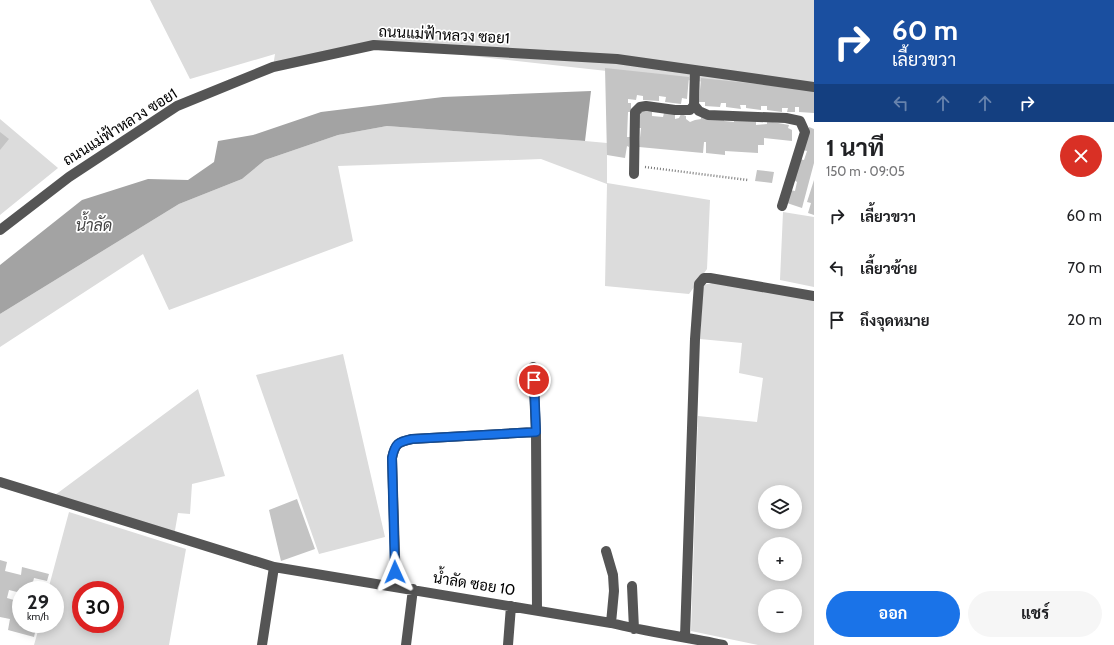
<!DOCTYPE html>
<html lang="th">
<head>
<meta charset="utf-8">
<style>
	:root { --surface:#fff; --page:#f6f6f6; --text:#202124; --muted:#757577; --accent:#1a73e8 }
	body { margin:0; font-family:Cabin,Sarabun,sans-serif; background:var(--page); color:var(--text); height:100vh; display:flex; flex-direction:column; font-size:15px; white-space:nowrap }
	* { box-sizing:border-box; margin:0 }
	p { font-size:13px; color:var(--muted) }
	.icon { flex:none; width:22px; height:22px; fill:none; stroke:currentColor; stroke-width:2; stroke-linecap:round; stroke-linejoin:round }
	.map { position:relative; flex:1; overflow:hidden }
	.sheet { display:flex; flex-direction:column; background:var(--surface); width:300px }
	.sheet>* { flex:none }
	.hud { background:#1a4fa0; color:#fff; overflow:hidden }
	.controls { position:absolute; left:758px; top:485px; display:grid; gap:8px }
	.controls a { display:grid; place-items:center; width:44px; height:44px; border-radius:50%; background:var(--surface); box-shadow:0 2px 10px #0003; font-size:20px }
	.speed { position:absolute; left:12px; top:581px; display:flex; gap:8px; font-size:20px; font-weight:700; text-align:center }
	.speed>* { display:grid; place-content:center; width:52px; height:52px; border-radius:50%; background:var(--surface); box-shadow:0 2px 10px #0003; line-height:1 }
	.speed small { font-size:10px; font-weight:400 }
	.speed .limit { border:6px solid #d22; background:#fff; color:#111 }
	.pin { position:absolute; display:grid; place-items:center; width:34px; height:34px; color:#fff; margin:-17px; border:2px solid #fff; border-radius:50%; box-shadow:0 1px 4px #0007 }
	.me { position:absolute; width:44px; margin:-22px; rotate:359deg; stroke-linejoin:round; filter:drop-shadow(0 0 3px #0008) }
	.turn { display:flex; align-items:center; gap:14px; height:84px; padding:0 12px; font-size:18px }
	.turn .icon { width:52px; height:52px; stroke-width:2.5 }
	.turn b { display:block; font-size:28px; line-height:34px }
	.lanes { display:flex; align-items:center; height:38px; padding:0 12px; background:#0003; justify-content:center; gap:20px; direction:ltr }
	.lanes .off { opacity:.35 }
	.round { display:grid; place-items:center; flex:none; width:42px; height:42px; border-radius:21px; background:var(--page) }
	.headline { display:flex; align-items:center; justify-content:space-between; height:68px; padding:0 12px }
	h1 { font-size:24px; font-weight:700; line-height:30px }
	.primary-button { display:flex; gap:8px; margin-top:auto; padding:8px 12px }
	.primary-button a { flex:1; height:46px; border-radius:24px; background:var(--accent); color:#fff; font-size:16px; font-weight:700; line-height:46px; text-align:center }
	.primary-button a+a { background:var(--page); color:var(--text) }
	ul { padding:0; list-style:none }
	li { display:flex; align-items:center; gap:12px; height:52px; padding:0 12px }
	li div { flex:1 }
	li b { display:block; font-size:15px }
	li em { font-style:normal }
	main { display:flex; flex:1; min-height:0 }
	.map>svg:first-child { display:block }
</style>
</head>
<body>
<main>
<div class="map">
<svg width="814" height="645" viewBox="0 0 814 645">
	<rect width="100%" height="100%" fill="#fff"/>
	<path fill="#dcdcdc" fill-rule="evenodd" d="M150 0H814V94L374 45 273 67 275 54 190 79Z
		M0 119 58 168 0 215Z
		M387 126 585 141 607 143V183L710 200 707 269 689 294 605 286 607 184 541 159 338 166 353 241 169 310 143 254 0 347V314L179 204 242 179 265 160 338 135Z
		M783 212 814 217V287L780 280Z
		M717 282 814 300V645H758L691 631 698 416 757 422 763 378 739 373 742 343 700 339 703 285ZM765 492H795V522H765ZM765 544H795V574H765ZM765 596H795V626H765Z
		M343 354 385 537 319 554 256 375Z
		M198 389 225 476 192 484 190 514 178 513 174 536 51 498Z
		M69 512 186 549 169 645H34L40 624H55V590H48ZM81 590H115V624H81Z"/>
	<path fill="#a3a3a3" d="M591 91 585 141 387 126 338 135 265 160 242 179 179 204 0 314V265L82 200 148 179 188 180 214 162 218 141 253 135 321 112 443 97Z"/>
	<path fill="#c4c4c4" d="M605 68 689 77 687 99 682 98 681 104 665 102 666 97 659 96V101L643 100V96L637 95 636 100 628 99V103H631V112H628L627 137H630L629 147 627 146 625 158 607 155Z
		M701 78 814 90V113L799 112V107H795V112H787L788 108H782V112L767 110V106H761V110L746 108V105H740L741 109 726 107V103H721L720 107 705 106V102H699Z
		M638 111 652 112V116L663 117 664 113H675V119L679 118 681 114 686 116V119L690 122 695 120 701 119V116L724 118V121L734 122V118L756 121V125L767 124V121L789 125 788 128 792 130V141L764 138V145H758V153L725 151V155L706 153V142H704L703 153 639 147 641 128H637Z
		M809 127 814 129V163L802 208 787 203 790 190 795 191 797 182 794 180 799 159 804 160 807 151 803 150Z
		M0 132 9 139 0 150Z
		M757 170 774 172 772 183 755 181Z
		M814 180V215L808 213 811 203 807 202Z
		M297 499 315 549 281 561 269 510Z
		M0 560 7 562 5 571 21 575 22 567 49 574 47 581 34 578 31 590H21V593L9 590 7 598 21 602V624H37L34 637 8 630 10 619 0 617Z"/>
	<g fill="none" stroke-linecap="round" stroke-linejoin="round">
		<path stroke="#777" stroke-width="2.5" stroke-dasharray="1 2" stroke-linecap="butt" d="M645 167 748 180"/>
		<path stroke="#555" stroke-width="10" d="M695 70 694 105 699 111 708 115 786 118 800 121 805 132 782 206
			M634 174 635 112 640 107 646 106 675 110H690L694 105
			M0 230 69 177 177 106 273 67 374 45 617 59 814 87
			M533 367 536 432
			M0 482 274 567
			M606 551 613 575 614 591 611 623
			M632 586 634 629
			M396 587 392 458C395 444 398 442 412 439L536 432 537 610
			M685 637 695 339 699 284 704 278H710L814 296
			M262 645 274 567 611 623C648 632 686 637 723 645
			M406 645 413 589
			M508 645 511 606"/>
	</g>
	<g fill="none" stroke-linecap="round" stroke-linejoin="round">
		<g stroke="#114b97" stroke-width="10">
			<path id="route" d="M395 572 392 458C395 443 398 442 412 439L536 432 534 380"/>
		</g>
		<use href="#route" stroke="#1a73e8" stroke-width="7"/>
	</g>
	<g text-anchor="middle" dominant-baseline="central" stroke-width="3.5" stroke-linejoin="round" paint-order="stroke">
		<g font-size="15" fill="#000" stroke="#fff">
			<text transform="translate(444 35) rotate(3)">ถนนแม่ฟ้าหลวง ซอย1</text>
			<text transform="translate(120 127) rotate(-32)">ถนนแม่ฟ้าหลวง ซอย1</text>
			<text transform="translate(474 584) rotate(9)">น้ำลัด ซอย 10</text>
		</g>
		<g font-size="16" font-style="italic" fill="#444" stroke="#fff">
			<text x="94" y="225">น้ำลัด</text>
		</g>
	</g>
</svg>
<div class="controls">
<a><svg class="icon" aria-label="layers" viewBox="0 0 24 24"><path d="M12 4l9 5-9 5-9-5zM3 14l9 5 9-5"/></svg></a>
<a>+</a>
<a>−</a>
</div>
<div class="speed"><div>29<small>km/h</small></div><div class="limit">30</div></div>
<div class="pin" style="left:534px;top:380px;background:#d93025"><svg class="icon" aria-label="arrive" viewBox="0 0 24 24"><path d="M6 21V4h12l-3 4 3 4H6"/></svg></div>
<svg class="me" style="left:395px;top:572px" viewBox="-20 -20 40 40"><path d="M0-17L14 15 0 8-14 15z" fill="#1a73e8" stroke="#fff" stroke-width="4"/></svg>
</div>
<section class="sheet">
<div class="hud">
<div class="turn"><svg class="icon" aria-label="right" viewBox="0 0 24 24"><path d="M7 20v-9h11M14 6l5 5-5 5"/></svg><div><b>60 m</b>เลี้ยวขวา</div></div>
<div class="lanes"><svg class="icon off" aria-label="left" viewBox="0 0 24 24"><path d="M17 20v-9H6M10 6l-5 5 5 5"/></svg><svg class="icon off" aria-label="ahead" viewBox="0 0 24 24"><path d="M12 20V5M6 11l6-6 6 6"/></svg><svg class="icon off" aria-label="ahead" viewBox="0 0 24 24"><path d="M12 20V5M6 11l6-6 6 6"/></svg><svg class="icon" aria-label="right" viewBox="0 0 24 24"><path d="M7 20v-9h11M14 6l5 5-5 5"/></svg></div>
</div>
<div class="headline"><div><h1>1 นาที</h1><p>150 m · 09:05</p></div><a class="round" style="background:#d93025;color:#fff"><svg class="icon" aria-label="close" viewBox="0 0 24 24"><path d="M6 6l12 12M18 6L6 18"/></svg></a></div>
<ul>
<li><svg class="icon" aria-label="right" viewBox="0 0 24 24"><path d="M7 20v-9h11M14 6l5 5-5 5"/></svg><div><b>เลี้ยวขวา</b></div><em>60 m</em></li>
<li><svg class="icon" aria-label="left" viewBox="0 0 24 24"><path d="M17 20v-9H6M10 6l-5 5 5 5"/></svg><div><b>เลี้ยวซ้าย</b></div><em>70 m</em></li>
<li><svg class="icon" aria-label="arrive" viewBox="0 0 24 24"><path d="M6 21V4h12l-3 4 3 4H6"/></svg><div><b>ถึงจุดหมาย</b></div><em>20 m</em></li>
</ul>
<div class="primary-button"><a>ออก</a><a>แชร์</a></div>
</section>
</main>
</body>
</html>
